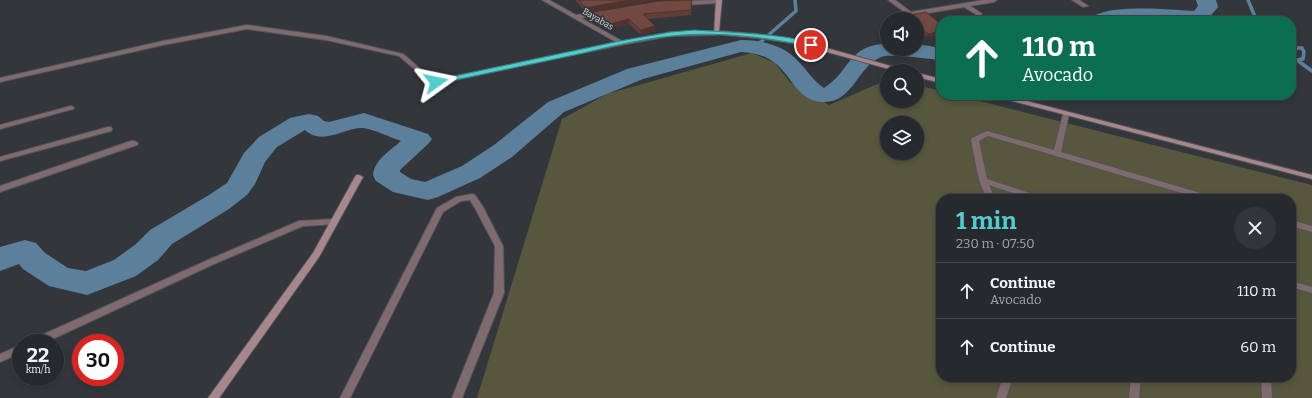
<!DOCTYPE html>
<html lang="en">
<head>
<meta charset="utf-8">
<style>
	:root { --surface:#26292d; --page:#323539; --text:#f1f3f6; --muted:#a4a6aa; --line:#424549; --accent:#52cdce }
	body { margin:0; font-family:Bitter,serif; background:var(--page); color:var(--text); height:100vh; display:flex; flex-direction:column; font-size:15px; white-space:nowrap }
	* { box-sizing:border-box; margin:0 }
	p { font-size:13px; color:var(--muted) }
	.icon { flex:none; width:22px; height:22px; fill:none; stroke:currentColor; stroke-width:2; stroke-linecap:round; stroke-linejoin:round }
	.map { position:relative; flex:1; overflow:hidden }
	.sheet { position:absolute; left:936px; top:194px; width:360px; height:188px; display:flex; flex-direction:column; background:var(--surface); border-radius:16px; box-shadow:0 2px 6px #0003,0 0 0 1px var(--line) }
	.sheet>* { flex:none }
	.banner { position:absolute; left:936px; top:16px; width:360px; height:84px; border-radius:16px; box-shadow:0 2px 6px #0003,0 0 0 1px var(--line); background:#0b6e4f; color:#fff; overflow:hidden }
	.fabs { position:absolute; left:880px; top:12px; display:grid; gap:8px }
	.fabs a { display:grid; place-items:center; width:44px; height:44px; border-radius:50%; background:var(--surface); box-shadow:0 2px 6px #0003,0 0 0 1px var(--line); font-size:20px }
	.speed { position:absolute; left:12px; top:334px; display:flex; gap:8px; font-size:20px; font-weight:700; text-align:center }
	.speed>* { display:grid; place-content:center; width:52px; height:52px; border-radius:50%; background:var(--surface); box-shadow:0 2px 6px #0003,0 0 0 1px var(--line); line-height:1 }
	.speed small { font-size:10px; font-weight:400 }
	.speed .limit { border:6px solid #d22; background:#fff; color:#111 }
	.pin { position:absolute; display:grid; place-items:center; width:34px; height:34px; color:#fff; margin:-17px; border:2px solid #fff; border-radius:50%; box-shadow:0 1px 4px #0007 }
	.me { position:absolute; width:44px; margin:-22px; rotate:78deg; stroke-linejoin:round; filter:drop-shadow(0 0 3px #0008) }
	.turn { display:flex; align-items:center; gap:14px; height:84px; padding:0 20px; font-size:18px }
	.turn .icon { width:52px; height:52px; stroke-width:2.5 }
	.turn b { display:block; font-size:28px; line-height:34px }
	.round { display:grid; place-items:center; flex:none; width:42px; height:42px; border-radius:21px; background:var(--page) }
	.overview { display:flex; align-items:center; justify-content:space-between; height:68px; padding:0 20px }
	h1 { font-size:24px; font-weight:700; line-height:30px; color:var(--accent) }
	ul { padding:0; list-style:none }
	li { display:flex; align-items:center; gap:12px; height:56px; padding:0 20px; border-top:1px solid var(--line) }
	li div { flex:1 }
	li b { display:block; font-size:15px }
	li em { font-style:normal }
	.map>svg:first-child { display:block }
</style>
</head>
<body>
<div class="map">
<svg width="1312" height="398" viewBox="0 0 1312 398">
	<rect width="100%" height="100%" fill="#33373c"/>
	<path fill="#56573c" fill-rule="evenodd" d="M752 53 775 63 790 82 829 105 887 80V101H917V85L941 91V95H956L1312 185V398H477L562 119 607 94ZM887 123H917V153H887ZM941 199H1291V377H941Z"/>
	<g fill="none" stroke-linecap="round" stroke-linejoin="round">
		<path stroke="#5c809b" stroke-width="3.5" d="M1248 0 1256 19 1255 21
			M756 46 796 11 795 0
			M1291 48H1302L1304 52 1303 59 1297 60 1312 71"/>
		<path fill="#5c809b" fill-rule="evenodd" d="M1196 0H1216L1218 7 1206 21 1162 20 1088 21C1101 2 1172 10 1194 11L1198 6Z
			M741 40C761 40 784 45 798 61 807 70 813 81 824 88 850 72 848 44 887 44V49H917V44L941 48V60C929 59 890 53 881 57 857 67 853 103 823 102 798 102 792 76 775 63 765 55 754 53 741 52L643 79 564 112 512 157 480 178 438 197 428 200 393 192 376 181 373 175C375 159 390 151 401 141 393 138 370 128 362 128 344 128 322 146 305 130L277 147 265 162 255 184 247 195 229 209 172 244 158 260 136 276 87 295 49 286 23 269 19 264 0 271V247L25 240 36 243 45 253 68 268 86 271 114 260 136 244 150 230 209 195 227 183 244 153 259 137 290 118 299 116 309 114 318 116 324 121 329 122 364 113 428 134 432 139 428 144 400 170V172L411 179 425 182 462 166 494 145 548 102 627 69Z"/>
		<g stroke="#505458" stroke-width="2">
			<path id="street" d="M542 0H549L576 15 606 11V13L581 18 622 41 671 32 716 31 719 33 716 35 671 36 621 45 436 84 426 79 399 56 326 40 247 29 163 45 0 82V78L163 41 247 25 326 36 403 54 430 77 437 80 616 42Z
				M719 0 721 1V3L682 5 679 3 682 1Z
				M888 0H895L911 12 984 0H997L994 2 970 6 981 13 982 14 979 16 964 7 910 16Z
				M1072 0H1079L1088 6 1083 7Z
				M71 106 73 107 74 108 73 109 0 129V125Z
				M1066 112 1069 114 1061 152 1214 197 1215 199H1202L988 136 979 141 987 179 1042 197 1043 199H1031L989 185 995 199H987L979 180 971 140 972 138 987 131 1054 150 1063 114Z
				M108 127H111L112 129 111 131 0 161V157Z
				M131 141H134L138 143 137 145 0 192V186Z
				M472 194 475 195 483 207 503 246 504 293 462 398H452L494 293 495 246 475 208 470 200 461 201 443 212 350 398H340L437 208 456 197Z
				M334 219 337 220 338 222 337 224 303 226 214 264 44 343H29L31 340 208 260 299 221Z
				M1291 220 1312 226V232L1291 226Z
				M1291 281 1312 287V293L1291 287Z
				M21 345V353L0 362V354Z
				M1003 377H1013L1006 398H996Z
				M1131 377H1141L1139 398H1129Z
				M1261 377H1271L1272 398H1262Z"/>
		</g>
		<g stroke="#505458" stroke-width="2">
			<path id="secondary" d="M716 0H722L719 31 758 34 798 40 905 70 906 71H896L798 44 758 38 714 34Z
				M917 73 941 79V83L917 77Z
				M992 95H1003L1312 175V179L993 96Z
				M356 175H359L363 177 319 257 219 398H208L313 253Z"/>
		</g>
		<use href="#street" fill="#7f6b6d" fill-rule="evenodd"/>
		<use href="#secondary" fill="#a7878b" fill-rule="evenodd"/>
	</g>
	<path fill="#623e39" d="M575 0H656L586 12Z
		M692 0 691 15 648 19 655 31 641 35 629 24 608 30 593 17V12Z
		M905 16 941 24 927 37 917 29V19H904Z"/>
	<path fill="#50322e" d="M630 0H656L586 12 585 8Z
		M629 19V24L608 30 607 25Z
		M655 26V31L641 35 640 30Z
		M941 31V34L927 37 928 34Z"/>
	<path fill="#724842" stroke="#50322e" d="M579 0H630L585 8Z
		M692 0 691 10 643 14 655 26 640 30 629 19 607 25 593 12 659 1Z
		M926 12 941 24V31L928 34 917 26V19H909L905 16Z"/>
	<path fill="#52cdce" stroke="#358586" d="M695 30C718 32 799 34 814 45L811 47C769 37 714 31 672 36 641 39 609 47 579 54 531 64 484 74 436 84L432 82 436 80 620 41 671 32Z"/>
	<g text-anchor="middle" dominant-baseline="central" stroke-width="3.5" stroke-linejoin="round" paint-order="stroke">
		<g font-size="9" fill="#d4d7da" stroke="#33373c">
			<text transform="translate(598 19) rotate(30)">Bayabas</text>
		</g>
	</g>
</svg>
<div class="fabs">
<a><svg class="icon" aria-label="sound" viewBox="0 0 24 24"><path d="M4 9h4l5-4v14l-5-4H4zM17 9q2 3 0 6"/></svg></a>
<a><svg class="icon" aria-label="search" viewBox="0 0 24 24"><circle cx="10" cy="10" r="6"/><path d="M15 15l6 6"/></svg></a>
<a><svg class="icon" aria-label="layers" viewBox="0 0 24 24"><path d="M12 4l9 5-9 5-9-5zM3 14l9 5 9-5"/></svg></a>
</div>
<div class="speed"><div>22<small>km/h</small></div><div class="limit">30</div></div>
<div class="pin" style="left:811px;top:45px;background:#d93025"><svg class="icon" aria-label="arrive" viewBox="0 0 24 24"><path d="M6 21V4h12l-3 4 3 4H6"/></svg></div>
<svg class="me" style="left:436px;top:82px" viewBox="-20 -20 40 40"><path d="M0-17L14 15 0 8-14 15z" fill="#52cdce" stroke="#fff" stroke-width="4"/></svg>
<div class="banner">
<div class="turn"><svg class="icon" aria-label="ahead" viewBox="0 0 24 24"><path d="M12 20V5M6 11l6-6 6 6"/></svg><div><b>110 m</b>Avocado</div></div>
</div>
<section class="sheet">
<div class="overview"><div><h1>1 min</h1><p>230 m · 07:50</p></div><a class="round"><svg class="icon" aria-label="close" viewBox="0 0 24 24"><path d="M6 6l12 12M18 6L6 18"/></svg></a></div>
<ul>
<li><svg class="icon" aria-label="ahead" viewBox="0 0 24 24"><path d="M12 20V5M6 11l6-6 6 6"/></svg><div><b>Continue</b><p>Avocado</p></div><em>110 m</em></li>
<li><svg class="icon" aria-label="ahead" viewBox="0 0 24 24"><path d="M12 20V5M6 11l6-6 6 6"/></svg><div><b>Continue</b></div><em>60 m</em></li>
</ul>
</section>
</div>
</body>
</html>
